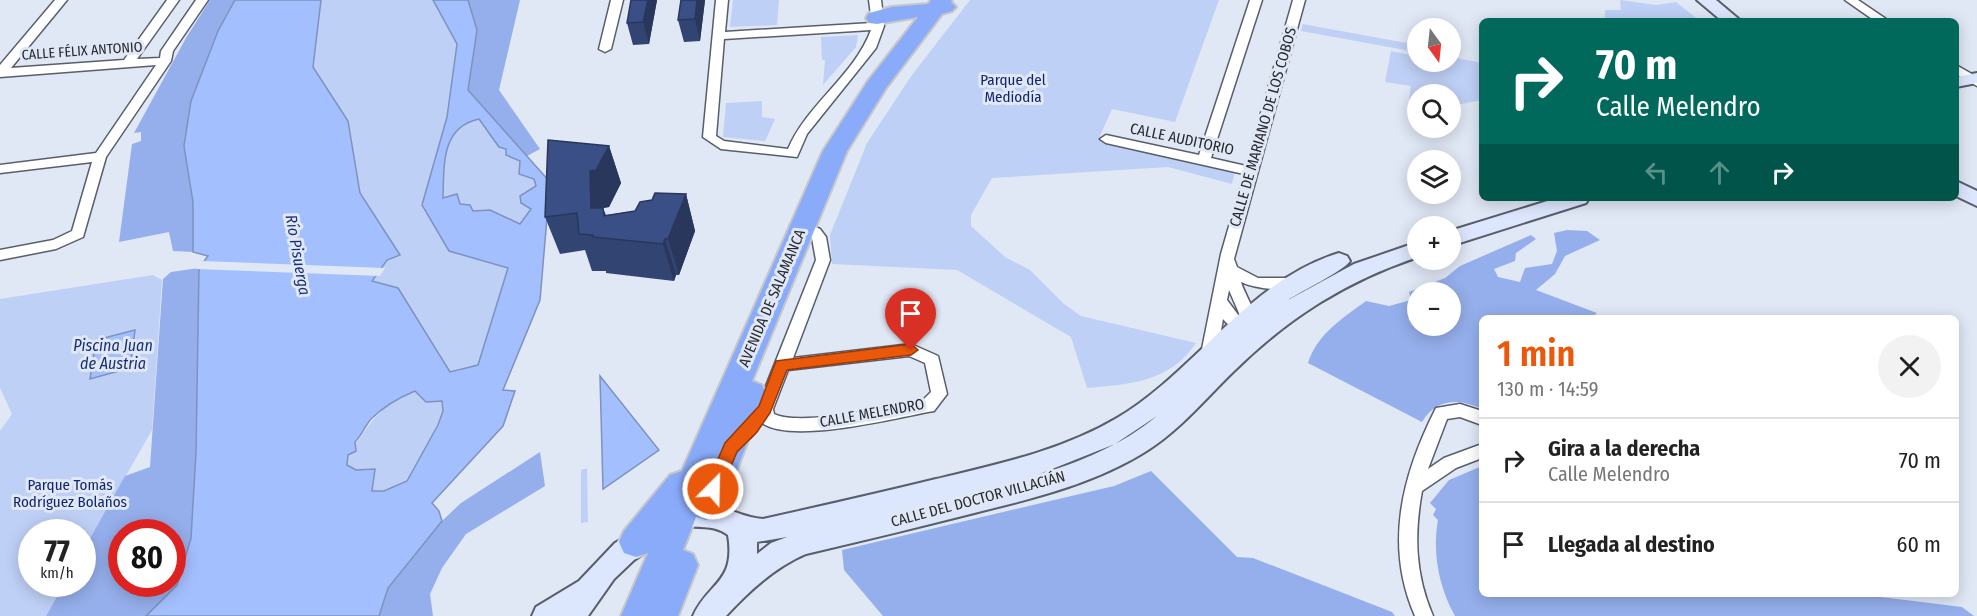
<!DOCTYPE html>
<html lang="es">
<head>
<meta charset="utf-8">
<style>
	:root { --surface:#fff; --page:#f2f2f2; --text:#222; --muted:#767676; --line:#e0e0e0; --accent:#ea580c }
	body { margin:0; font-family:"Fira Sans Condensed",sans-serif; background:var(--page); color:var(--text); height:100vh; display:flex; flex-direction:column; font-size:22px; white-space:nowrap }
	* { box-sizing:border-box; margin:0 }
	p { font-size:20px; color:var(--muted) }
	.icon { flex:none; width:33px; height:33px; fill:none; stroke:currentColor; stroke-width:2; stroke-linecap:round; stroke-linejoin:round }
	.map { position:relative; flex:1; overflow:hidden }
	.panel { position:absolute; left:1479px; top:315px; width:480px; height:282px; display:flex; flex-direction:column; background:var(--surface); border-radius:9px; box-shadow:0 3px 15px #0003 }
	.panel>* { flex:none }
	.hud { position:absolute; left:1479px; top:18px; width:480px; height:183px; border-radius:9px; box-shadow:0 3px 15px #0003; background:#00695c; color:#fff; overflow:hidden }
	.needle { width:39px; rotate:165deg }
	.controls { position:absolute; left:1407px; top:18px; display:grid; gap:12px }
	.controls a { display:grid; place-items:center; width:54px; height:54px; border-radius:50%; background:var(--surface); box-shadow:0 3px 15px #0003; font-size:30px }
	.speed { position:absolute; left:18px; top:519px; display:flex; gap:12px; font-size:30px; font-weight:700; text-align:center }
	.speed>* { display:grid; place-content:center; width:78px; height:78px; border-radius:50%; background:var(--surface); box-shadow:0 3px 15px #0003; line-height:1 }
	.speed small { font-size:15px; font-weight:400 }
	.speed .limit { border:9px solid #d22; background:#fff; color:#111 }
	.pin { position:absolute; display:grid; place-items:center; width:51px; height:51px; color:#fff; margin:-62px -26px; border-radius:50% 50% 50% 0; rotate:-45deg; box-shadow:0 0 6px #0007 }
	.pin .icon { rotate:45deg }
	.me { position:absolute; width:66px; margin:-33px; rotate:23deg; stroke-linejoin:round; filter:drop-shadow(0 0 4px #0008) }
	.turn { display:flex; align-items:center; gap:21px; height:126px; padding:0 18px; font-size:27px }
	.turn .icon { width:78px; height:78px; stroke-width:2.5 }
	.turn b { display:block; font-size:42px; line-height:51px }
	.lanes { display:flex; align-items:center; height:57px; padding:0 18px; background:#0003; justify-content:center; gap:30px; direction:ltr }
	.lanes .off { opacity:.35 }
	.round { display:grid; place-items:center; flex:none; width:63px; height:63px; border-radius:32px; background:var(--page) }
	.summary { display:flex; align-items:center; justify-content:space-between; height:102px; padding:0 18px }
	h1 { font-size:36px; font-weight:600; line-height:45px; color:var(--accent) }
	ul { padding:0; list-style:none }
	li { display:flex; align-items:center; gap:18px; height:84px; padding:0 18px; border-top:2px solid var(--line) }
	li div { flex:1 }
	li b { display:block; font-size:22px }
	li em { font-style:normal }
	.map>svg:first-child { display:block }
</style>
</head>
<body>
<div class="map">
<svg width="1977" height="616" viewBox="0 0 1977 616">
	<rect width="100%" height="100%" fill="#e0e7f5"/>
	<path fill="#bfd0f6" d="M321 0H433L457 44 447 117 423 205 449 251 509 268 478 365 450 372 398 288 372 281 387 260 400 255 360 193 348 121 313 67Z
		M733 0H779L777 25 730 27Z
		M970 0H1219L1175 122 1112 109 1099 138 1236 168 1232 184 1168 167 992 178 971 215V226L1005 257 1030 270 1064 304 1081 316 1196 343C1169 383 1130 384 1087 388L1071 337 957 270 832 264 830 235 867 143 912 75Z
		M1620 0 1656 5 1676 2 1700 21H1605V10H1621Z
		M1303 24 1417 45 1418 62H1450L1451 57 1482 63V100L1451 106 1450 94H1418L1417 112 1407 114 1411 86 1385 82 1391 51 1415 56 1416 52 1301 31Z
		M858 35 856 47 823 85 825 60H822L821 37Z
		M762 101V117L775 119 765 141 723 137 726 103Z
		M479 119 513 158 520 161 519 170 534 179 536 186 527 192 531 208 520 224 490 210 473 211 443 198C444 165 440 127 479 119Z
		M153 275 162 280 152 430 83 551 82 532H32V584H64L46 616H0V431L12 414 0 388V299Z
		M415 391 442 401 443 411 438 425 407 481 384 491H371L374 469 356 470 347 465C348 449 356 445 364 432 379 411 390 400 415 391Z
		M587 468 588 522 581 523V470Z"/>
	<path fill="#95afec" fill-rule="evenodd" d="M210 0H235L218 31 191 101 184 146 193 202V252L173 251 169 232 119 242 132 144 141 141V132L134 133 186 38Z
		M468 0H520L499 90 540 149 527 156 468 90 477 30Z
		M1567 230 1587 231 1600 240 1565 256 1555 274 1536 290 1597 313 1591 318H1482V409C1459 398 1436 398 1422 422L1308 363C1317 334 1343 318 1366 301L1389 306 1411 300 1409 292 1445 278 1460 266 1531 235 1536 239 1516 253 1515 261 1494 269 1498 277 1520 282 1525 268 1552 264 1557 251 1554 233ZM1450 292V326H1418V292Z
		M199 268 196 452 191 538 177 585 146 616H46L64 584H82L83 551 125 476 150 467 163 279 171 272ZM122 532H172V584H122Z
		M540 452 545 486 466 534 442 568 430 594 433 616H379L388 588 442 521 461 503Z
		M1482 466V594H1857L1962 607 1974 616H1455C1439 588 1432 552 1438 520L1433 515 1436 509 1430 503 1449 480Z
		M1151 471 1237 557 1253 558 1392 612 1395 616H883L844 570 842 550 1114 486Z"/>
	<path fill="#a4bffd" stroke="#7e92bf" stroke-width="1.5" fill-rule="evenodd" d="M235 0H321L313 67 348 121 360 193 400 255 387 260 372 281 398 288 450 372 478 365 508 268 449 251 422 205 447 117 457 44 433 0H468L477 30 468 90 550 182 540 300 503 390 515 391 503 426 432 503 439 511 442 521 388 588 379 616H146L177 585 191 538 196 452 199 268 208 256 193 252V202L184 146 191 101 218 31ZM479 119 499 147 506 149V155L520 161 519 174 534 179 536 186 520 196 521 203 531 209 520 224 490 210 473 211 470 205 460 204 457 194 443 198C444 165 441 127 479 119ZM415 391 426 402 442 401 443 411 438 425 407 481 384 491H372L375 469 356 470 347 465 348 455 356 451 355 442C362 435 365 426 371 419 384 406 398 398 415 391Z
		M135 330 130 368 90 379 96 340Z
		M600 376 659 450 603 489Z"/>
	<path fill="#e0e7f5" d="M201 261 385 268 380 276 196 269Z"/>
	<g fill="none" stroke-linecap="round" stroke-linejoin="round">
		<g stroke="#585e6a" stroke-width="3">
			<path id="street" d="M55 0H67L11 68 124 60 167 0H179L137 59 160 58 161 51 196 0H208L173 51 171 61 106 157 83 237 56 249 0 260V250L53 240 72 231 92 162 0 173V165L96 153 156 65 0 77V65Z
				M611 0H623L611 49 605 52 599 49Z
				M716 0H728L725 32 872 23 869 0H881L884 26 876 48 807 134 797 157 721 149 703 137ZM871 30C854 76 807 104 788 149L724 141 716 136 724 39Z
				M1250 0H1262L1211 158 1246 166 1293 0H1305L1234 259 1237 267 1258 278H1297L1304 283C1296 295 1253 288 1241 282 1245 296 1262 319 1255 332 1244 336 1230 328 1223 319L1217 354 1215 358H1203L1201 354 1221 254 1244 174 1106 143 1100 139 1106 135 1199 155ZM1229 290 1242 320 1227 300Z
				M1845 0H1858L1889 21H1875Z
				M1956 65 1977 77V86L1956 74Z
				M815 227 820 229 826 237 830 260 793 358 911 344 938 356 947 394 934 411 928 412C892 419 791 444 762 423 755 432 748 446 735 442L733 437 735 432 758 406 816 260 812 238 808 232ZM909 356 925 363 931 392 923 400C890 406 802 427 774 414L773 409 788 370Z
				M1460 404 1482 411V425L1460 417 1447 419 1428 469 1444 458 1482 444V458L1456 468 1422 491C1414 535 1415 574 1433 616H1415C1384 545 1402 475 1436 408Z"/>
		</g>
		<g stroke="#585e6a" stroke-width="4">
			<path id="secondary" d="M1697 0H1716L1741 21H1722Z
				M1977 73V83L1956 87V77Z
				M1956 181 1977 191V206L1956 196Z
				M1557 198H1589L1586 203 1450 246V231Z
				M1418 242V257C1346 281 1288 318 1234 371 1206 398 1181 429 1148 450 1098 482 1039 497 982 511 924 526 865 540 806 554 775 567 748 592 726 616H693C708 582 736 583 728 535 712 523 697 530 680 524L676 516 680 508C715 495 730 516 763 519 821 506 879 493 936 479 998 464 1061 451 1117 418 1195 372 1249 280 1339 253L1347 256 1350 261C1345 270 1300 292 1288 300L1354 264ZM1157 416C1122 445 1080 462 1037 475L1115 444ZM787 537 771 543 757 554V542Z
				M648 524 658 528 661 536 658 544 634 560 614 579 588 616H532L536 607 579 581 615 543Z"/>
		</g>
		<g stroke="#c7c7c9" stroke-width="4">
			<path id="highway" d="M931 0H952L951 2 956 7 952 11 942 14 886 88 847 151 752 381 762 385 766 393 723 506 718 516 706 520 696 517 683 550 693 554 698 565 678 616H621L648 553 636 557 624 553 619 542 624 531 670 475 682 471 823 151 868 81 918 17 877 24 869 23 866 18 869 13 892 7 928 4Z"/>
		</g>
		<use href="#street" fill="#fff" fill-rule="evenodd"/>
		<use href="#secondary" fill="#dce6fd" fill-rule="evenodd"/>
		<use href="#highway" fill="#8aabf9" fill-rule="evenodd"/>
	</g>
	<path fill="#324472" d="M657 0 649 44 633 45 627 23Z
		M681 0H705L700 41 684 42 678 20Z
		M609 146 621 183 609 207 603 208 606 215 635 211 686 194 695 231 679 275H676L674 281 606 273V271H592L585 250 560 254 545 217Z"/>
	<path fill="#29375d" d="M648 0H657L649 44 643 22Z
		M697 0H705L700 41 695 19Z
		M609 146 621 183 609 207 603 208 604 238 591 208 590 171Z
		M686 194 695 231 679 275 668 239Z
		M665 239 676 275 674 281 663 244Z"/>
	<path fill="#3a4f85" stroke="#29375d" stroke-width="1.5" d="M631 0H648L643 22 627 23Z
		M681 0H697L695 19 678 20Z
		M548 140 609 146 596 170 590 171 591 208H603L604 216 635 211 640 202 652 200 655 193 686 194 668 239H665L663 244 593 237V235L579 234 577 213 545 217Z"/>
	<path fill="#ea580c" stroke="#983908" stroke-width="1.5" d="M911 344 918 350 911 355 787 370 770 413 757 432 737 452 719 494H707L705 489 725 443 759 406 776 361Z"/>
	<g text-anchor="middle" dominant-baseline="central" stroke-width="6" stroke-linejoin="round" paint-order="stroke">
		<g font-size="14" fill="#27292f" stroke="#e0e7f5">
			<text transform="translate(82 51) rotate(-4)">CALLE FÉLIX ANTONIO</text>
		</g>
		<g font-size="15" fill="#11256a" stroke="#e0e7f5">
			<text x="1013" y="80">Parque del<tspan x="1013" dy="17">Mediodía</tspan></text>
			<text x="70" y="485">Parque Tomás<tspan x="70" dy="17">Rodríguez Bolaños</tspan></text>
		</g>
		<g font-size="15" fill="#27292f" stroke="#e0e7f5">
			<text transform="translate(1263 127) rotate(-74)">CALLE DE MARIANO DE LOS COBOS</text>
			<text transform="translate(1182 139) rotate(12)">CALLE AUDITORIO</text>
			<text transform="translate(772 298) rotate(-67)">AVENIDA DE SALAMANCA</text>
			<text transform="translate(872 413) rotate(-10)">CALLE MELENDRO</text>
			<text transform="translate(978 499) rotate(-15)">CALLE DEL DOCTOR VILLACIÁN</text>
		</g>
		<g font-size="16" font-style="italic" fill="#192f75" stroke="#e0e7f5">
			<text transform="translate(298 255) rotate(80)">Río Pisuerga</text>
			<text x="113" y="345">Piscina Juan<tspan x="113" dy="18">de Austria</tspan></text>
		</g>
	</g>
</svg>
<div class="controls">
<a><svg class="needle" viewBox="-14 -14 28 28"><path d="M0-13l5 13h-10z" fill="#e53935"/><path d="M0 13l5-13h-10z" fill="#767676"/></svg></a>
<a><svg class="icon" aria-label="search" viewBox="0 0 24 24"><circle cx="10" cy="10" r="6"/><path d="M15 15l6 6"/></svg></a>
<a><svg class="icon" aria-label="layers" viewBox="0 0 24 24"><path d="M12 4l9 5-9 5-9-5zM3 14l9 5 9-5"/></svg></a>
<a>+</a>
<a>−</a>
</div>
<div class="speed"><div>77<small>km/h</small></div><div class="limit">80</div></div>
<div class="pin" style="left:911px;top:350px;background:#d93025"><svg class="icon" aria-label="arrive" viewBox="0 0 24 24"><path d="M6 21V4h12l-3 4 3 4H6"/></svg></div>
<svg class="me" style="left:713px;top:489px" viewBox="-20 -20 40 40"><circle r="17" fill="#ea580c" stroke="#fff" stroke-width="3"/><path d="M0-11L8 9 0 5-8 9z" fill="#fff"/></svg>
<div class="hud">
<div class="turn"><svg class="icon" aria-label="right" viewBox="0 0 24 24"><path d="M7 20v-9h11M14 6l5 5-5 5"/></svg><div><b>70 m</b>Calle Melendro</div></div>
<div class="lanes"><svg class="icon off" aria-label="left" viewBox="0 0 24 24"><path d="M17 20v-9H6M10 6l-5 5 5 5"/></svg><svg class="icon off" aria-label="ahead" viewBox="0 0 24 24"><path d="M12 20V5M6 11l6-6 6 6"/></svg><svg class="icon" aria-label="right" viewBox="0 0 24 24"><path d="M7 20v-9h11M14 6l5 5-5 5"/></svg></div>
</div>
<section class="panel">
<div class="summary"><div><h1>1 min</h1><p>130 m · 14:59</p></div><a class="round"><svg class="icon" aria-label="close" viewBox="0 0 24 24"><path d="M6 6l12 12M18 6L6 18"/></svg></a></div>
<ul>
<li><svg class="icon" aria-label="right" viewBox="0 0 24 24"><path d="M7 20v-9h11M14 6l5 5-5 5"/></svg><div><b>Gira a la derecha</b><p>Calle Melendro</p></div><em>70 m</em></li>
<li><svg class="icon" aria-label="arrive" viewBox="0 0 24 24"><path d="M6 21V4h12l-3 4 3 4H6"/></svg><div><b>Llegada al destino</b></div><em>60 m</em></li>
</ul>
</section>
</div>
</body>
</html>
